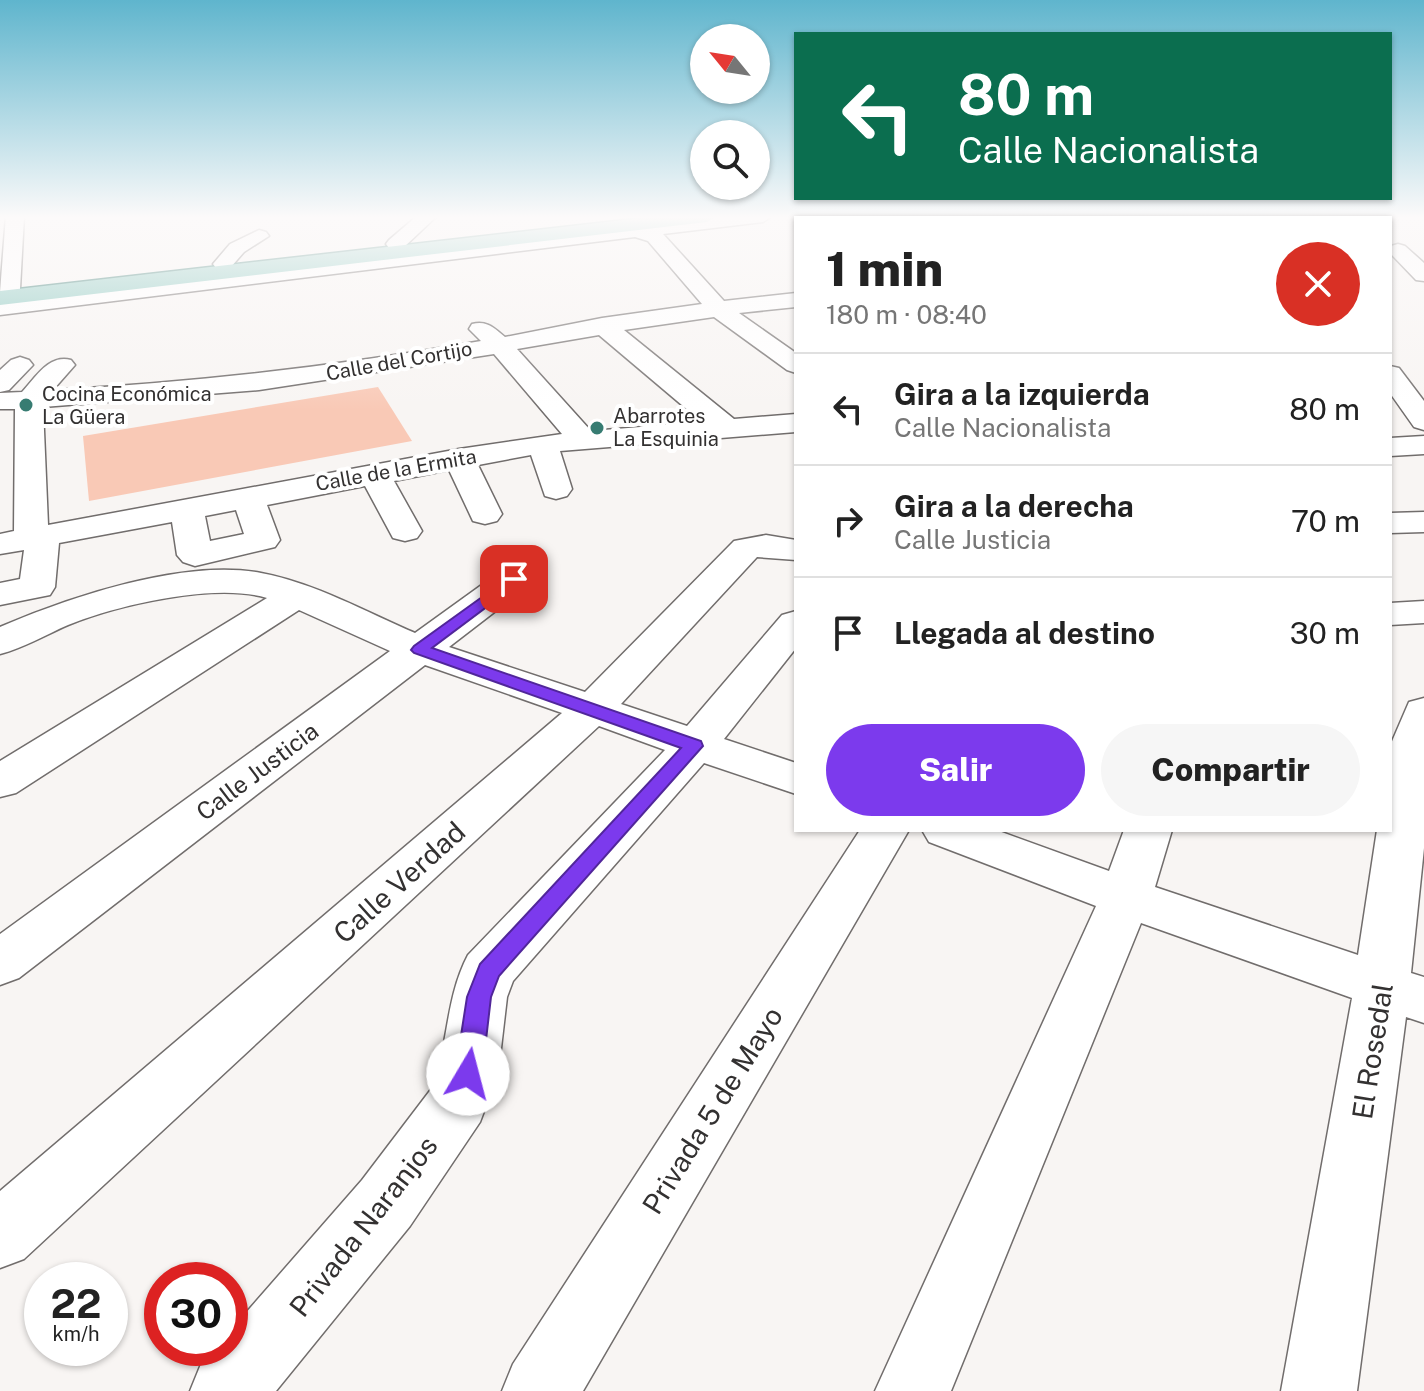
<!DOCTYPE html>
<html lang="es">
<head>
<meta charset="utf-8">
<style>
	:root { --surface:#fff; --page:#f6f6f6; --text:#222; --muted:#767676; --line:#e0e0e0; --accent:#7c3aed }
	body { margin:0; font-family:"Public Sans",sans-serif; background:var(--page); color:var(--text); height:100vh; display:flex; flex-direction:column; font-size:30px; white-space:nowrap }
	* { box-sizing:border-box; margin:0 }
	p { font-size:26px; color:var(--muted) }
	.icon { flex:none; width:44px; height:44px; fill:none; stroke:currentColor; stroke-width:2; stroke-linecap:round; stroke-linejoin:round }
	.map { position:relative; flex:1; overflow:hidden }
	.panel { position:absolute; left:794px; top:216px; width:598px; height:616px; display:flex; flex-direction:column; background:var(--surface); border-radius:0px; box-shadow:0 2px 6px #0004 }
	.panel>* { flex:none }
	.banner { position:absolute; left:794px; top:32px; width:598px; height:168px; border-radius:0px; box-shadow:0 2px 6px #0004; background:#0b6e4f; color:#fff; overflow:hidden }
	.needle { width:52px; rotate:300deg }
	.tools { position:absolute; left:690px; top:24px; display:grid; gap:16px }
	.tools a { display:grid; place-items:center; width:80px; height:80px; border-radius:50%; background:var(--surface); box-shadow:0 2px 6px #0004; font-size:40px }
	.speed { position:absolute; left:24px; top:1262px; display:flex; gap:16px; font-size:40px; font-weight:700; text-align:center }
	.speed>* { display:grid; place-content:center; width:104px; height:104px; border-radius:50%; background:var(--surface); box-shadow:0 2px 6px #0004; line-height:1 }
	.speed small { font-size:20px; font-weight:400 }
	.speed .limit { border:12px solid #d22; background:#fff; color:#111 }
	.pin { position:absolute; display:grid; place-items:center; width:68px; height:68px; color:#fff; margin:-34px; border-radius:16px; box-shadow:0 4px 12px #0006 }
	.me { position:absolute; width:88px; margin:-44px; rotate:8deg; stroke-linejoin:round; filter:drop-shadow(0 0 6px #0008) }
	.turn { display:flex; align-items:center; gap:28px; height:168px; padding:0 32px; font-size:36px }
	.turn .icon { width:104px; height:104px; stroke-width:2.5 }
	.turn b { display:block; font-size:56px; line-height:68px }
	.round { display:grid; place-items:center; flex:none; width:84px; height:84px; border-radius:42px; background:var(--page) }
	.overview { display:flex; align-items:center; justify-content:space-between; height:136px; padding:0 32px }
	h1 { font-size:48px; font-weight:800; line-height:60px }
	.button { display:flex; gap:16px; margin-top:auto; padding:16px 32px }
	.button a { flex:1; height:92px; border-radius:48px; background:var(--accent); color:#fff; font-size:32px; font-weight:800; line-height:92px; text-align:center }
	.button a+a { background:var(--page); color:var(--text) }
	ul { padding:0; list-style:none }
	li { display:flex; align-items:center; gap:24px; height:112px; padding:0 32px; border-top:2px solid var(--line) }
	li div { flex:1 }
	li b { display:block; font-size:30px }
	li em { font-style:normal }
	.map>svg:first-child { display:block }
</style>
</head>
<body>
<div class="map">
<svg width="1424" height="1391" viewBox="0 0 1424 1391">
	<rect width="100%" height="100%" fill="#f8f5f3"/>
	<path fill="#f9c9b6" d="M378 387 412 441 89 501 83 436Z"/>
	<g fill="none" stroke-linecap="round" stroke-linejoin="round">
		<g stroke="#716d6c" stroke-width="3">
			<path id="minor" d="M6 216H24L20 289 9 296 0 292Z
				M417 216H437L403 248H389L386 244 389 240Z
				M719 216H772L763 222 663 234 724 301 796 293V307L739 313 796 353V373L787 370 714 317 624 330 734 419 796 414V432L560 451 572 489 567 496 556 499 545 496 531 455 478 465 502 514 497 521 485 524 473 521 449 470 394 481 422 531 417 538 405 541 393 538 365 486 267 505 280 540 275 547 195 566 183 562 177 555 172 522 59 543 55 587 50 595 0 605V583L20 579 24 550 0 554V534L14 531 15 409H0V393L22 392C36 377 49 354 71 360L75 365 53 390C197 382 339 366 481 341L469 329 472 324C487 320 494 328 505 337L602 318 702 304 648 241 635 237 0 315V301L614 228 623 222 636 226ZM599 335 702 422 591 431 517 349ZM494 354 562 434 459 449 48 525 43 407 259 390ZM236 510 244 534 210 541 205 516Z
				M976 216H994L995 218H977Z
				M1011 216H1048L1049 217 1012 218Z
				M259 230 266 232 269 236 244 252 230 268H216L213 264 230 244Z
				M1398 244 1405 246 1424 263V281L1416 280 1391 254V246Z
				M20 357 29 360 33 365 9 390 0 392V370L11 360Z
				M1390 366 1399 368 1424 401V430L1414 427 1390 393Z
				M1424 436V454L1390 456V438Z
				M1424 512V532L1390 533V513Z
				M766 535 796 540V560L757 557 621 704 687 726 782 615 796 611V648L724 739 796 763V794L704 763 513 981 507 997 498 1074 480 1122 410 1226 276 1391H190L201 1364 215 1348H230V1331L362 1180 432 1088C449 1044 445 999 468 955L665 750 599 726 24 1259 0 1268V1191L562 713 425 665 19 978 0 985V934L390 651 299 610 16 793 0 797V761L267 598C216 582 117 605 68 625 45 635 24 648 0 654V627C69 597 186 558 261 573 315 583 366 612 415 633L501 571 514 568 527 571 532 579 527 587 449 647 585 692 734 541Z
				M1424 601V623L1390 625V603Z
				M1424 698V848L1411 973 1424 977V1023L1406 1017 1357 1391H1281L1352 998 1141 923 951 1391H875L1096 906 929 842 922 830H996L1109 871 1124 830H1172L1155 887 1358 955 1377 830H1390V746L1409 702Z
				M860 830H909L583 1391H502L513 1364Z"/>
		</g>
		<g stroke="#367a71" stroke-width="3">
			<path id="major" d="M659 216H717L707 222 0 305V291Z"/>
		</g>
		<use href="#minor" fill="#fff" fill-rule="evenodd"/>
		<use href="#major" fill="#88c7be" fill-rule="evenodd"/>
	</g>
	<linearGradient id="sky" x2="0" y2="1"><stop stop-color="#5fb5cd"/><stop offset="0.53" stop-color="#fcfafa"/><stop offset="1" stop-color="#fcfafa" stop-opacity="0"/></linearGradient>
	<rect width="1424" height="410" fill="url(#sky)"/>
	<path fill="#7c3aed" stroke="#51269a" stroke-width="2" d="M514 574 520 575V582L432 648 701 741 703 746 499 976 491 997 482 1074 478 1082 468 1086 459 1082 455 1074 467 997 480 964 681 748 414 653 411 650 414 646Z"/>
	<g fill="#377c72" stroke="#fff" stroke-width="3">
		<circle cx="26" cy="405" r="8"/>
		<circle cx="597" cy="428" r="8"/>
	</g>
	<g text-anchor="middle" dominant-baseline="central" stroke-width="8" stroke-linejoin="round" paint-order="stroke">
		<g font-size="20" fill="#333131" stroke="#fff">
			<text transform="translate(399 361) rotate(-10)">Calle del Cortijo</text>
			<text transform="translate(396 470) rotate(-10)">Calle de la Ermita</text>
		</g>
		<g font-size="20" fill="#333131" stroke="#fff" text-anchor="start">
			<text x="42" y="394">Cocina Económica<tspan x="42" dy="23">La Güera</tspan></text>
			<text x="613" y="416">Abarrotes<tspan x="613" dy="23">La Esquinia</tspan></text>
		</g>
		<g font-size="24" fill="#333131" stroke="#fff">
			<text transform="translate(257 771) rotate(-37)">Calle Justicia</text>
		</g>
		<g font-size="28" fill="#333131" stroke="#fff">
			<text transform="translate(399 882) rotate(-42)">Calle Verdad</text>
			<text transform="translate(1372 1051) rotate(-81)">El Rosedal</text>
			<text transform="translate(712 1110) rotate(-58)">Privada 5 de Mayo</text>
			<text transform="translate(363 1226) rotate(-52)">Privada Naranjos</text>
		</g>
	</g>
</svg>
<div class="tools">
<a><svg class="needle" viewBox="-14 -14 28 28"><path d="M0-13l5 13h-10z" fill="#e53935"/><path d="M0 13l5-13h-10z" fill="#767676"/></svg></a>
<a><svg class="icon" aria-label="search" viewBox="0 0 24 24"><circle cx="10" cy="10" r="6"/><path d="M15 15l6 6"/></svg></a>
</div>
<div class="speed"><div>22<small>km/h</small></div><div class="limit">30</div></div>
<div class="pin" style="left:514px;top:579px;background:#d93025"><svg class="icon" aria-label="arrive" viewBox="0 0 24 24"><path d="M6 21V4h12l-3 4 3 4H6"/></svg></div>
<svg class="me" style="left:468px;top:1074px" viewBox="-20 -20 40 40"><circle r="19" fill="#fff"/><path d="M0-13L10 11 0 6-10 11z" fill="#7c3aed"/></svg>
<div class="banner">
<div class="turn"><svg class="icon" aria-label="left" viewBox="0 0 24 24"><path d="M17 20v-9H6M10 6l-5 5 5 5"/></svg><div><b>80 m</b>Calle Nacionalista</div></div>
</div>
<section class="panel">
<div class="overview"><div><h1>1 min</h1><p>180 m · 08:40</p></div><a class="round" style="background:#d93025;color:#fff"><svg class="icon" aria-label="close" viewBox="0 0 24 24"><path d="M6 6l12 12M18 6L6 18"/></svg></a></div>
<ul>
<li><svg class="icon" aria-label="left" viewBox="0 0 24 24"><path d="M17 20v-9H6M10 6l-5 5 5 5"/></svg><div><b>Gira a la izquierda</b><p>Calle Nacionalista</p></div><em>80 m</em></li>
<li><svg class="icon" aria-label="right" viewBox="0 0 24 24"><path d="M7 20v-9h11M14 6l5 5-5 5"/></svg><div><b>Gira a la derecha</b><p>Calle Justicia</p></div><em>70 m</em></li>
<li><svg class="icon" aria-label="arrive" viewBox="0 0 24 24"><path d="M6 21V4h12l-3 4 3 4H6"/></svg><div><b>Llegada al destino</b></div><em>30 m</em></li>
</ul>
<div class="button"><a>Salir</a><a>Compartir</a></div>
</section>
</div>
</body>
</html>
